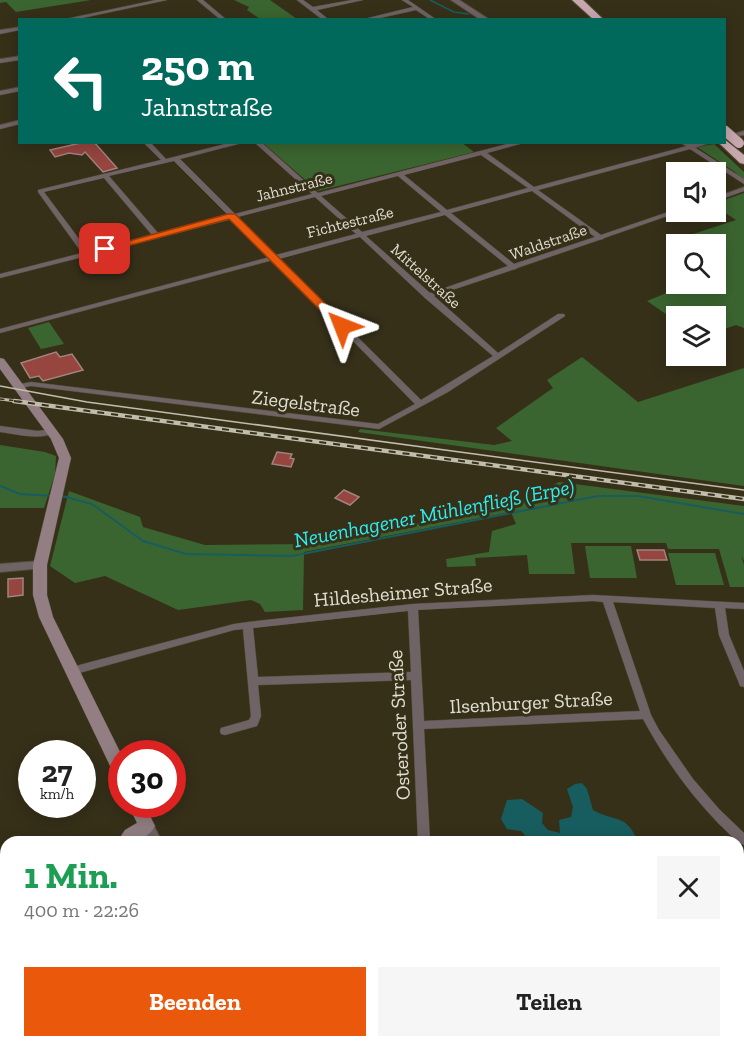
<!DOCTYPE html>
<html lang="de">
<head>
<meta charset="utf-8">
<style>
	:root { --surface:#fff; --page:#f6f6f6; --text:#222; --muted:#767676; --accent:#ea580c }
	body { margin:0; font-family:"Zilla Slab",serif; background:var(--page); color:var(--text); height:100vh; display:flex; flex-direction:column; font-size:22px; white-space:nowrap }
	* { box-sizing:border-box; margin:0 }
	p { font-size:20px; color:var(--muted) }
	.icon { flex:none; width:33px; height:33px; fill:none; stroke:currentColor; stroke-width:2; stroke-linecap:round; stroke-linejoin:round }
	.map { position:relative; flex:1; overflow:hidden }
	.sheet { position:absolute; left:0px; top:836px; width:744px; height:212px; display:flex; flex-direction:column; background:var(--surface); border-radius:18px 18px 0 0; box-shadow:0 3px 15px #0003 }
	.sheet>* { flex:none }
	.banner { position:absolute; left:18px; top:18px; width:708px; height:126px; border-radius:0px; box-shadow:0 3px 15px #0003; background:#00695c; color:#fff; overflow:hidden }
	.tools { position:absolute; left:666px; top:162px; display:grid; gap:12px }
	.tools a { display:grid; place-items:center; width:60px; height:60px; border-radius:0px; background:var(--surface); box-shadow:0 3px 15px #0003; font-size:30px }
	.speed { position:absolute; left:18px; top:740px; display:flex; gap:12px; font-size:30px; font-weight:700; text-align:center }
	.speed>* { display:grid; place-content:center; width:78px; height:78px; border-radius:50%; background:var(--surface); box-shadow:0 3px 15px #0003; line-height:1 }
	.speed small { font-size:15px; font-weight:400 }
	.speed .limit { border:9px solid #d22; background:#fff; color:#111 }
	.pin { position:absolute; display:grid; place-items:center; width:51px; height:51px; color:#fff; margin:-26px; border-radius:12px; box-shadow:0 3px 9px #0006 }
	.me { position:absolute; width:66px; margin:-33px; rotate:315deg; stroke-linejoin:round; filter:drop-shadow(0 0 4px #0008) }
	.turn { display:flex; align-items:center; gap:21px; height:126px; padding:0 24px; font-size:27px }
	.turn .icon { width:78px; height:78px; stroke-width:2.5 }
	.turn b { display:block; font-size:42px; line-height:51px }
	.round { display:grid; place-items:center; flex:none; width:63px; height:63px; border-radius:0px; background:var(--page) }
	.summary { display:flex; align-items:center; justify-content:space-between; height:102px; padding:0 24px }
	h1 { font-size:36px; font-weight:700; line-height:45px; color:#1e9e55 }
	.action { display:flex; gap:12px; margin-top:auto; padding:12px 24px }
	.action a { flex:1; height:69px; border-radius:0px; background:var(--accent); color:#fff; font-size:24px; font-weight:700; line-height:69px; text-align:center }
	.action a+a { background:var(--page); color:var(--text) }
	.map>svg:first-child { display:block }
</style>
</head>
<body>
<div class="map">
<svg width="744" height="1046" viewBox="0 0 744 1046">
	<rect width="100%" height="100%" fill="#363019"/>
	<path fill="#3b6530" d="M0 0H91L16 12 6 2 0 3Z
		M234 0H270L297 19H260L247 10 249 7Z
		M461 142 474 152 318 191 263 143Z
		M714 144 744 172V181L735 172 697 147Z
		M744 193V328L736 325 716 332V316H676V321L647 301 686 285 684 284H716V244H698L687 236 736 220 716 207V203Z
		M49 322 64 344 41 349 28 328Z
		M582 357 638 402 744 368V486L358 432 360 429 494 445 512 441 496 428 553 388 547 380Z
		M0 445 45 452 56 456 55 474 44 508H0Z
		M559 482 744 506V561L741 555 744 565V587H730L719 549H668L666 543H571L575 574H529L527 555 475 558 476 566 447 567 446 559 489 552 492 531 516 524 511 512 304 552 303 610 265 612 260 604 251 600 178 610 105 576 75 583 50 566 69 491 140 517 143 527 205 545 314 544 455 516 530 497Z
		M585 546H631L637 578H590Z
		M668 553H715L724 585H676Z"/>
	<path fill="#175d5f" d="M582 783 587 789 593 810C617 823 625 813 638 841H530L521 831 507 829 501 819 507 800 522 799 543 813 542 823 548 830 560 833 559 820 571 817 573 807 567 789 575 784Z"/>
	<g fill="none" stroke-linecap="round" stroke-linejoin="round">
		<path stroke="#175d5f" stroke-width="1.5" d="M430 0 454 12 468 14"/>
		<path stroke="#175d5f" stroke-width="2" d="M0 486 20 494 53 496
			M62 496 92 504 143 541 186 554 292 556 598 496H638L744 514"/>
	</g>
	<path fill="#96453f" stroke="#a1837f" stroke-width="1.5" d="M85 142H94L117 168 103 172 85 152 82 155 69 153 55 157 50 150Z
		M56 352 60 357 72 354 83 370 43 381 39 376 30 378 21 363Z
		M277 452 292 454 290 458 294 459 291 467 272 464Z
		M344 490 359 497 350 505 335 498Z
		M637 550H664L667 560H640Z
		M23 578V595L8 597V579Z"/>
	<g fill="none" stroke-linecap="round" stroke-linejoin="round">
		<g stroke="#524c36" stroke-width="1">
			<path id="minor" d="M156 0H167L73 20H61Z
				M197 0H203L227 20H221Z
				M297 0H303L313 7 352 0H363L317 10 329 20H323Z
				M402 0H408L437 20H431L416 10 371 20H360L413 7Z
				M20 27V30L0 34V30Z
				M20 56V60L0 63V59Z
				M20 87V91L0 95V91Z
				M20 120V124L0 129V125Z
				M143 142H150L166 159 233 142H246L180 159 235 214 312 194 254 142H261L318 193 515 142H527L487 153 534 187 691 145 744 179V184L690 149 538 190 601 235 674 210 676 209V212H679L604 238 603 239 599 240 517 268 516 269 512 270 434 296 498 353 558 314H564L565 316 448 392 379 429 31 386 15 389 14 387 15 385 31 382 378 424 415 404 273 260 0 333V329L270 257 232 219 0 278V274L82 253 38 192V190L161 160ZM481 155 528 188 447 210 404 175ZM174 161 229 216 158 233 109 176ZM398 176 441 212 362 232 321 196ZM104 178 152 235 88 251 44 192ZM532 191 595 237 514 264 451 213ZM315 197 356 234 276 255 238 217ZM445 215 508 266 430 293 366 236ZM360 237 425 298 493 356 421 400 279 259Z
				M744 187V191L716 201V197Z
				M0 426 38 431 52 429 56 432C41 441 17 434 0 432Z
				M593 595 744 603V609L725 608 729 635 744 671V687L740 686 739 683 719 635 715 608 613 602 651 715 659 730 693 779 719 809 744 833V845C735 841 727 831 719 824 689 793 664 758 643 719L424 729 430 842H418L411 680 258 685 261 716 257 726 225 735 221 734 220 731 221 728 249 720 251 716 243 629 234 630 72 675 68 674 67 671 68 668 72 667 234 624 248 622 413 604ZM593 601 603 602 640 711 424 721 418 610ZM408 611 411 672 258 677 253 628Z
				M744 896C744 904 744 912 738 915 738 907 736 899 744 896Z
				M427 1041H439V1046H427Z
				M636 1041H650L648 1046H634Z"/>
		</g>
		<g stroke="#524c36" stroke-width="2">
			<path id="tertiary" d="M451 0H459L490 20H481Z
				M744 131V135L738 136 734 134Z
				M680 142 692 144 712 142 691 149Z
				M40 561 44 562 46 565 44 568 0 572V564Z
				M147 820 152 822 162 842H147L139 826 142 822Z
				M241 1041H259L262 1046H244Z"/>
		</g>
		<g stroke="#524c36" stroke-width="1">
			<path id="secondary" d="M0 358 4 359 63 439 71 458 47 565V595L53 617 122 756V780L116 779 114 774 39 617 33 595V565L59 458 51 439 0 369Z
				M128 804H144L155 826C148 840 131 842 117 842L125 830 137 823Z
				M6 947V966L0 968V949Z"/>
		</g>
		<g stroke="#524c36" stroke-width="2">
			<path id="motorway" d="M572 0H583L604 20H594Z
				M724 139 744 155V164L740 163 720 144 719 142H724Z"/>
		</g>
		<use href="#minor" fill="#706365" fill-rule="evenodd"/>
		<use href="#tertiary" fill="#706365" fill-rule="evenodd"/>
		<use href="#secondary" fill="#937f83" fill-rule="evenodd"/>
		<use href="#motorway" fill="#c7a8ae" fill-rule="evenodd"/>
		<path stroke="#c1bdad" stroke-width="1.5" d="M0 386 87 402 744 490"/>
		<g stroke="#c1bdad" stroke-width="3">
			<path id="rail-far1" d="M0 399 25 402"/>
		</g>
		<g stroke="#c1bdad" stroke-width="4.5">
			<path id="rail" d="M14 401 744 499"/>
		</g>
		<use href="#rail-far1" stroke="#363019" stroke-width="1.5" stroke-dasharray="4.5" stroke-linecap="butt"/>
		<use href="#rail" stroke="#363019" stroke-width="2" stroke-dasharray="7" stroke-linecap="butt"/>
		<g stroke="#524c36" stroke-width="11" stroke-linecap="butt">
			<path id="motorway-bridge" d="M724 130 739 143"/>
		</g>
		<use href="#motorway-bridge" stroke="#c7a8ae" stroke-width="10"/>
	</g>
	<path fill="#ea580c" stroke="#983908" stroke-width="1.5" d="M228 214H235L346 324V328H338L229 219 105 252 99 249Z"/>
	<g text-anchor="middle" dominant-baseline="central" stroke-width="6" stroke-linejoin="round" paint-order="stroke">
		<g font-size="16" fill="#e2ded0" stroke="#363019">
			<text transform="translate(294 187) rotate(-14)">Jahnstraße</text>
			<text transform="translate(350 222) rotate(-14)">Fichtestraße</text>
			<text transform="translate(548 242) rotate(-19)">Waldstraße</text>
			<text transform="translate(426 276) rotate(42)">Mittelstraße</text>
		</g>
		<g font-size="20" fill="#e2ded0" stroke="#363019">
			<text transform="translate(306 403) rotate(7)">Ziegelstraße</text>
			<text transform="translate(403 592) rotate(-5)">Hildesheimer Straße</text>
			<text transform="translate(531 702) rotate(-3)">Ilsenburger Straße</text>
			<text transform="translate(399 725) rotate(-93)">Osteroder Straße</text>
		</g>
		<g font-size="21" font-style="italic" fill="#2deef3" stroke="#363019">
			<text transform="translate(434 513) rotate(-11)">Neuenhagener Mühlenfließ (Erpe)</text>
		</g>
	</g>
</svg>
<div class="tools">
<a><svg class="icon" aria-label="sound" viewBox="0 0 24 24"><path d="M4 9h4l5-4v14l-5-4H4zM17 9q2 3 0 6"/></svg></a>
<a><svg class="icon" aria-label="search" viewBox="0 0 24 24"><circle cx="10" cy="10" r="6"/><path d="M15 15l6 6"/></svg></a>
<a><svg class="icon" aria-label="layers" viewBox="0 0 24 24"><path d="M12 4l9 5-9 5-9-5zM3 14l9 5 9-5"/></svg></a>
</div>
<div class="speed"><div>27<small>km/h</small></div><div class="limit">30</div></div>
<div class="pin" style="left:105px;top:249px;background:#d93025"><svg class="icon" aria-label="arrive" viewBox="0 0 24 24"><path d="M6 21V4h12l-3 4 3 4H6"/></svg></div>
<svg class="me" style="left:342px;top:326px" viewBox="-20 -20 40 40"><path d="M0-17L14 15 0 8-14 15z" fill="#ea580c" stroke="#fff" stroke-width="4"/></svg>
<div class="banner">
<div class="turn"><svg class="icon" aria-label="left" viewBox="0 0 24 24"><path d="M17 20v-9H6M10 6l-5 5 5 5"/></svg><div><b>250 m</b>Jahnstraße</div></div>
</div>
<section class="sheet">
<div class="summary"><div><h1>1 Min.</h1><p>400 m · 22:26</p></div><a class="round"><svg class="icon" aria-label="close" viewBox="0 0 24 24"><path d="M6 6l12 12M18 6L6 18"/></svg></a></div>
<div class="action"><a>Beenden</a><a>Teilen</a></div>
</section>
</div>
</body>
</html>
